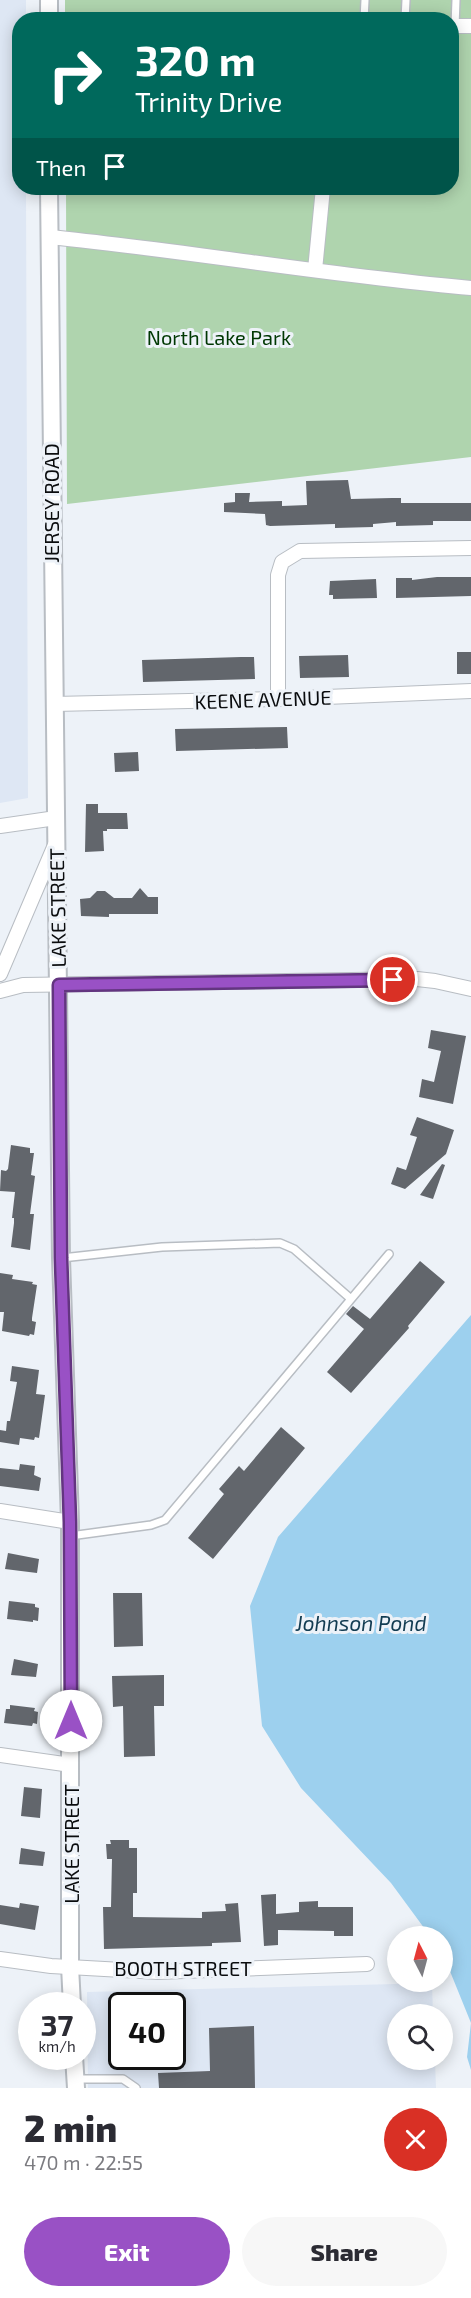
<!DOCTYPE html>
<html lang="en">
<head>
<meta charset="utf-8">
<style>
	:root { --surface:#fff; --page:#f7f7f7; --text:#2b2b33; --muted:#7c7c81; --accent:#9951c5 }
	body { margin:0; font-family:"Exo 2",sans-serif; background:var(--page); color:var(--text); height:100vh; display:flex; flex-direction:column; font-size:22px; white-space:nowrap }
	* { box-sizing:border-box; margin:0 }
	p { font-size:20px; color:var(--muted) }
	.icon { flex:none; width:33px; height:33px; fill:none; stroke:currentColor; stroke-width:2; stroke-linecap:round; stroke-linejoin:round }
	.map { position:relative; height:2088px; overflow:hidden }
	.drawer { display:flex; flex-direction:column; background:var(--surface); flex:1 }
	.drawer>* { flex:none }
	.guide { position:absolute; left:12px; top:12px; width:447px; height:183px; border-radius:24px; box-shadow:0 3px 15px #0003; background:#00695c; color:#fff; overflow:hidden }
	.needle { width:39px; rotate:354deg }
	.controls { position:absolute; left:387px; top:1926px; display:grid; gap:12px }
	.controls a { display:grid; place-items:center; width:66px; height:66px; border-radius:50%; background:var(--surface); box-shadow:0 3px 15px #0003; font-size:30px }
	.speed { position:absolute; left:18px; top:1992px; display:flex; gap:12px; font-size:30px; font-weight:700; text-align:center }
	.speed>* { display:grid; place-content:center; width:78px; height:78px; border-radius:50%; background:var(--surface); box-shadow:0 3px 15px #0003; line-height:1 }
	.speed small { font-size:15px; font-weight:400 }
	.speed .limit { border:3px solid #111; border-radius:9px; background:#fff; color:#111 }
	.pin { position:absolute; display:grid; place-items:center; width:51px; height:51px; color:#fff; margin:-26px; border:3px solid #fff; border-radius:50%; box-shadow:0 2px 6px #0007 }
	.me { position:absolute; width:66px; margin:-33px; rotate:0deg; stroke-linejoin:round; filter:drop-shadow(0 0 4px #0008) }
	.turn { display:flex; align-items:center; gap:21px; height:126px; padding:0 24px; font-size:27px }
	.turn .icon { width:78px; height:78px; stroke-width:2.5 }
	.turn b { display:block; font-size:42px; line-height:51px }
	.then { display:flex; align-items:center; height:57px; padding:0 24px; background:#0003; gap:12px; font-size:22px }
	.round { display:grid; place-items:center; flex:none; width:63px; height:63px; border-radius:32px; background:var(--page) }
	.headline { display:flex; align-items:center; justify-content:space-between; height:102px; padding:0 24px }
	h1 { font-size:36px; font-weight:800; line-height:45px }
	.action { display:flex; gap:12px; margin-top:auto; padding:12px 24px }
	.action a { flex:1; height:69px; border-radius:36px; background:var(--accent); color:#fff; font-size:24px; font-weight:800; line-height:69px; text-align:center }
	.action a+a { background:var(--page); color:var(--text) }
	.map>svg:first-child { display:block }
</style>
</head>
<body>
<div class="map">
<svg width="471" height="2088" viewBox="0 0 471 2088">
	<rect width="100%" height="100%" fill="#edf2f8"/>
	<path fill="#dee7f4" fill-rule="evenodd" d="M0 0H26V19L20 20V188H26L28 798 0 803Z
		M432 1983 433 2014H398V2060H435L436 2088H88L87 1992ZM122 2006H172V2056H122Z"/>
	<path fill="#afd4ae" d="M65 0H471V457L67 504 66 188H452V20L65 19Z"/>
	<path fill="#9dd0ee" d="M471 1315V2070L467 2057 471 2023 443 1954 442 1936H430L391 1883 301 1788 262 1726 250 1606 278 1537Z"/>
	<path fill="#62666c" d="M348 480 351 499 392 498H401V503H471V521H433V525L396 526V522L373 524V527L335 528V524L270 526 266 525 265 514 224 512V503L235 502V493H250L249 502 282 501V506L307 505 306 481Z
		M437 577H471V596L396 598V578H412V580Z
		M376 579 377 598 333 599V595H329L330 581Z
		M457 652H471V674H457Z
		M348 655 349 677 300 678 299 656Z
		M241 657H254L255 679 143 682 142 660Z
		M287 727 288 748 176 751 175 729Z
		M138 752 139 771 115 772 114 753Z
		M86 804H98V813H127L128 829H107V831H103L104 851 85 852Z
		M140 888 148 897H158V914H109V917L81 916 80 899 90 898 97 891H105L114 898H132Z
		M431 1030 466 1036 453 1104 419 1097 422 1079 434 1082 441 1051 428 1048Z
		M417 1117 454 1130 446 1154 405 1189 391 1184 397 1167 406 1170 417 1137 410 1135Z
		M11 1145 30 1148V1153H34L31 1175 35 1176 30 1214H34L30 1250 11 1247 14 1223V1218H12L15 1192 0 1191 1 1170 6 1171 8 1169Z
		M442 1164 445 1165 433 1199 420 1195Z
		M420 1261 445 1282 408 1326 409 1328 351 1393 327 1372 364 1329 346 1314 353 1306 370 1319Z
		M0 1273 13 1275 12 1279 33 1282 32 1284 37 1285 32 1318V1321L36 1322 34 1335 30 1334 29 1336 2 1331 4 1312H0Z
		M12 1366 39 1370 36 1394 45 1395 39 1438 35 1437 34 1440 20 1438 19 1445 0 1442V1430L6 1431 7 1421H10L17 1382 10 1381Z
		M281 1427 305 1448 213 1559 188 1538 224 1494 219 1489 239 1466 244 1471Z
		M20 1464 35 1466 34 1475 41 1478 39 1491 0 1486V1468L19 1470Z
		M8 1553 39 1559 37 1573 5 1569Z
		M113 1593H142L143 1646 114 1647Z
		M9 1601 35 1604V1607L39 1608 38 1621 33 1620V1622L7 1619Z
		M14 1659 38 1664 36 1677 11 1675Z
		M164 1675V1706H154L155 1756 124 1757 123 1706 113 1707 112 1676Z
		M10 1705 35 1708 34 1711 38 1712 37 1724 33 1723 32 1726 4 1723 6 1709H10Z
		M24 1787 42 1789 40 1818 21 1816Z
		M110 1840H129V1848H137V1893H133V1917L202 1918V1912L226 1911 225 1904 238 1903 241 1942 212 1943V1946L104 1949 103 1907H111L112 1859H107L106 1844H111Z
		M21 1848 45 1852 43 1866 19 1864Z
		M276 1894V1914L299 1912V1902L318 1901V1907H353V1936H334V1931L278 1930V1945L264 1946 261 1895Z
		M20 1903 39 1906 35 1930 0 1924V1905L19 1908Z
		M254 2026 255 2088H159L158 2073 210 2071 209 2028Z"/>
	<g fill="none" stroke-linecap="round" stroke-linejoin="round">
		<g stroke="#b8bdc3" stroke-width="10">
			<path id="service" d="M364 20 365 0
				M405 20 406 0
				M455 26 456 0
				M62 1258 162 1247 280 1243 294 1249 351 1299
				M70 1536 151 1525 165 1520 389 1254
				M75 2079H123L136 2088"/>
		</g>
		<g stroke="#b8bdc3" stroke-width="16">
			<path id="minor" d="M452 26H471
				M49 237C190 251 330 276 471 288
				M315 270 323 188
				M278 699V575L282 562 300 551 471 548
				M54 704 278 699 471 691
				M0 826 56 818
				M0 974 55 845
				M0 991 23 985 417 979 435 981 471 989
				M0 1511 70 1522
				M0 1755 71 1765
				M0 1959 51 1966 158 1972 367 1964"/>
		</g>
		<g stroke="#b8bdc3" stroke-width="20">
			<path id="tertiary" d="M49 0V20
				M49 188 61 1258 70 1522V1966L72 2006
				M74 2056 76 2088"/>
		</g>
		<use href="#service" stroke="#fff" stroke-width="7"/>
		<use href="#minor" stroke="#fff" stroke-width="14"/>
		<use href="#tertiary" stroke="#fff" stroke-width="16"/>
	</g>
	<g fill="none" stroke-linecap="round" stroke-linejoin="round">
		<g stroke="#633580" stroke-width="15">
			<path id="route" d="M71 1721 70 1522 61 1258 59 985 393 980"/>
		</g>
		<use href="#route" stroke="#9951c5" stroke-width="10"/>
	</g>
	<g text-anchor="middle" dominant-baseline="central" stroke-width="6" stroke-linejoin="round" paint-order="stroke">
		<g font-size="20" fill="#003803" stroke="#edf2f8">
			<text x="219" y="337">North Lake Park</text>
		</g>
		<g font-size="20" fill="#0a0c0e" stroke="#edf2f8">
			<text transform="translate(51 503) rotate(-90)">JERSEY ROAD</text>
			<text transform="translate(263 699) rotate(-2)">KEENE AVENUE</text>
			<text transform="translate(57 908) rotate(-91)">LAKE STREET</text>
			<text transform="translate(71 1844) rotate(-90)">LAKE STREET</text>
			<text x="183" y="1968">BOOTH STREET</text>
		</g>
		<g font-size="21" font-style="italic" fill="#123c52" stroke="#edf2f8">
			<text x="361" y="1622">Johnson Pond</text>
		</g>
	</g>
</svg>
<div class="controls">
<a><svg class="needle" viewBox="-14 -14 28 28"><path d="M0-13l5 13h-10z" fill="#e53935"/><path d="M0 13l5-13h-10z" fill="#7c7c81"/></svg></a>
<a><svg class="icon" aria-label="search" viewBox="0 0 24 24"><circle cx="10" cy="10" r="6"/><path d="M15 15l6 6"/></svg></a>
</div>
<div class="speed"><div>37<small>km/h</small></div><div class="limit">40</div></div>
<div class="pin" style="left:393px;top:980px;background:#d93025"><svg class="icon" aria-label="arrive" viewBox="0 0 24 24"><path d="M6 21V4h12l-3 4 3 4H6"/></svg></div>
<svg class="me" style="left:71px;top:1721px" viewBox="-20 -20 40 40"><circle r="19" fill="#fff"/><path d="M0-13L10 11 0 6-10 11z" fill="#9951c5"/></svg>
<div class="guide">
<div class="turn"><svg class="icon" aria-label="right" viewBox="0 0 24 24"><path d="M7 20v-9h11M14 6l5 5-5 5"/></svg><div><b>320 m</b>Trinity Drive</div></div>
<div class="then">Then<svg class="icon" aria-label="arrive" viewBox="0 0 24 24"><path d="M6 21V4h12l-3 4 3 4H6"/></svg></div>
</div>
</div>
<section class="drawer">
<div class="headline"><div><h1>2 min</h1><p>470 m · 22:55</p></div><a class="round" style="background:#d93025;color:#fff"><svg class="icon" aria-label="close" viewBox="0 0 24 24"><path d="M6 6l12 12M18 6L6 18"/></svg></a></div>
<div class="action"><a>Exit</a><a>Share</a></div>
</section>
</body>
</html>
